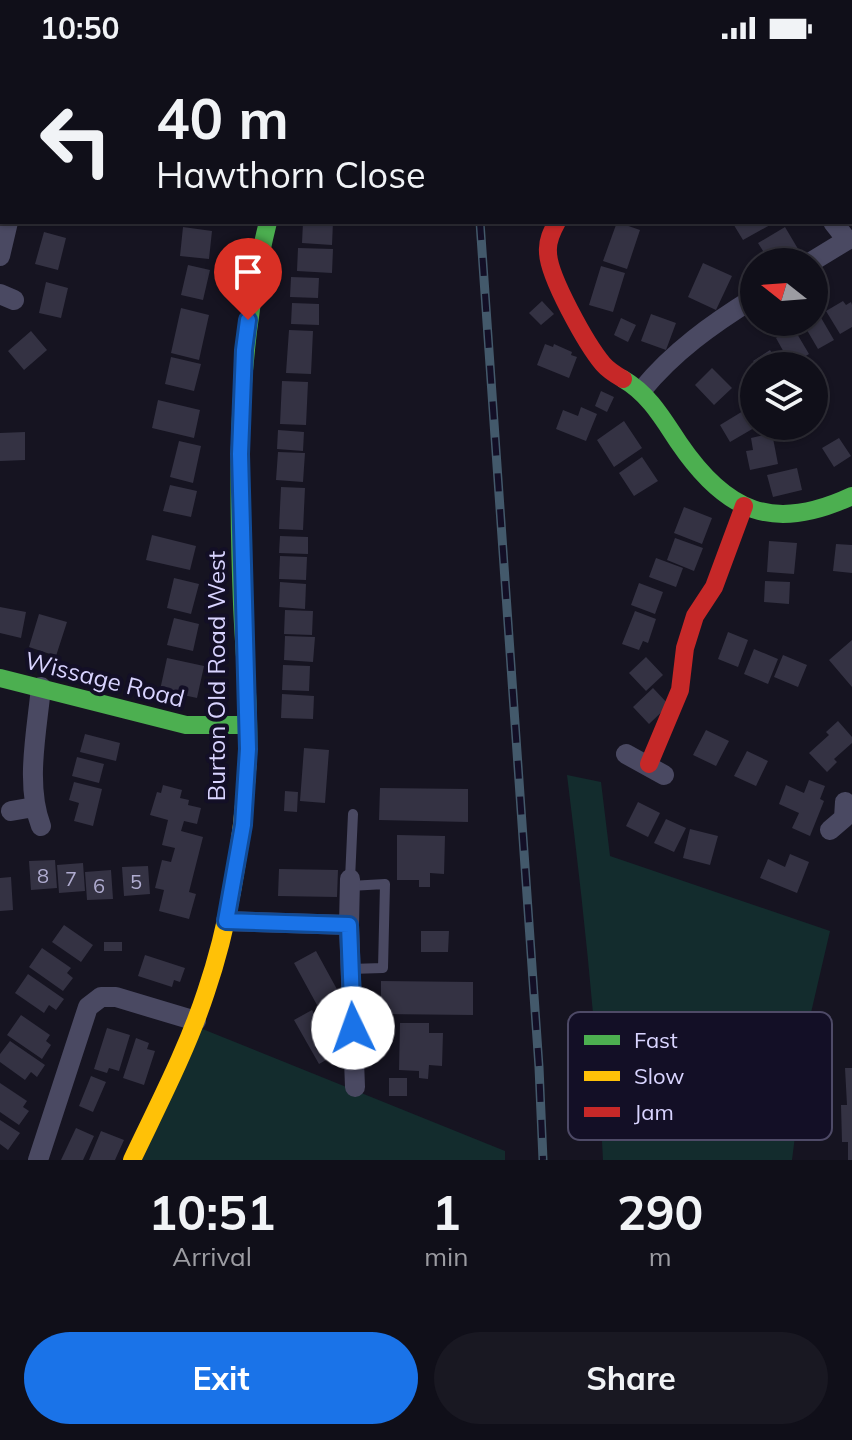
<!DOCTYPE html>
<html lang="en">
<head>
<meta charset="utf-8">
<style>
	:root { --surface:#100f19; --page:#191822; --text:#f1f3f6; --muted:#9c9ca2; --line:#302f38; --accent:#1a73e8 }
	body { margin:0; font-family:Mulish,sans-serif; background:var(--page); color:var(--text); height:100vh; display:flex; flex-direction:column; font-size:30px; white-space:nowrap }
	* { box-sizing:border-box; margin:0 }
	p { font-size:26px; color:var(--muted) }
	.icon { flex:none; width:44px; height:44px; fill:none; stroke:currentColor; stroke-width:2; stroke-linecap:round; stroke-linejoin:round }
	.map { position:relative; height:1104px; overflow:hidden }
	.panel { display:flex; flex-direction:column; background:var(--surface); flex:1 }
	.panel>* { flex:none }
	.top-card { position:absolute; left:0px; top:0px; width:852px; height:168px; box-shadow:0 2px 6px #0004,0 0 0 2px var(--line); background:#100f19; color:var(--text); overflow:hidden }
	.needle { width:52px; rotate:287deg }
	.fabs { position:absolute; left:740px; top:192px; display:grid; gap:16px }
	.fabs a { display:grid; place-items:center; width:88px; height:88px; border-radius:50%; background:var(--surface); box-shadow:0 2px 6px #0004,0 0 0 2px var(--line); font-size:40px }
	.pin { position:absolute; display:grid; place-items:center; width:68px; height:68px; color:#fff; margin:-82px -34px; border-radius:50% 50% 50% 0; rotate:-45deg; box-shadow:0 0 8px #0007 }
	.pin .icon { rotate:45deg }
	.me { position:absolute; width:88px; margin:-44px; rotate:357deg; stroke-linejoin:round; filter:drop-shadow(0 0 6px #0008) }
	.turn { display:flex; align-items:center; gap:28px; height:168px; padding:0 24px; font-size:36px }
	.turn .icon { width:104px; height:104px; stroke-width:2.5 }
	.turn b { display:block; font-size:56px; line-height:68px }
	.eta { display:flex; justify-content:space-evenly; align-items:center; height:136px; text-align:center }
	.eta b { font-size:48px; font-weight:700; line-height:56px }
	.primary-button { display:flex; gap:16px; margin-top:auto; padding:16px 24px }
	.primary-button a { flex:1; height:92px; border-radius:48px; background:var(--accent); color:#fff; font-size:32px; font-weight:700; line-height:92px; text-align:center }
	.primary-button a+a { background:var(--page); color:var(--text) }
	.status { display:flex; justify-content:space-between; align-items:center; height:56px; padding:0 40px; background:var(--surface); direction:ltr }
	.status svg { height:22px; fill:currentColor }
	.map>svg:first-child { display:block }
</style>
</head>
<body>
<div class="status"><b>10:50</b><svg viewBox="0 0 49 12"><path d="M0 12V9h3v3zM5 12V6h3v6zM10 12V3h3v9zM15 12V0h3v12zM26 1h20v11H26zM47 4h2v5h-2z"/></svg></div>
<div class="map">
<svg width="852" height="1104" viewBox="0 0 852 1104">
	<rect width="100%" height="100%" fill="#161421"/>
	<path fill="#132c2d" d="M542 0H852V164L850 2Z
		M567 719 601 726 610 800 830 875 810 961 792 1104H603C597 975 583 847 567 719Z
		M200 972 505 1095V1104H142Z"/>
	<path fill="#343243" d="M303 166H333L332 189 302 187Z
		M617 166 640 174 627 213 603 205Z
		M732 166H768L770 169 743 184Z
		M183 171 212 175 209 203 180 200Z
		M785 171 804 203 799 206H770L758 187Z
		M44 176 66 182 58 214 35 208Z
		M298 192 333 193 332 217 297 215Z
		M703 207 732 220 716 254 688 241Z
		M188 209 210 214 203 244 181 239Z
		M601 210 625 217 613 256 589 249Z
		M291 221 319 222 318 242 290 241Z
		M46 226 68 232 61 262 39 257Z
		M542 245 554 258 541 269 529 257Z
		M843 245 846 249 851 246 852 249V271L840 278 826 255Z
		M292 247 319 248V269L291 268Z
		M181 252 209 259 199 304 171 297Z
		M651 258 676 267 666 294 641 285Z
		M820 260 834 284 818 293 804 269 814 266Z
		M621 262 636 269 628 286 614 279Z
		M793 271 809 298 791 309 776 282Z
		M289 274 313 275 311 318 286 317Z
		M31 275 47 294 24 314 8 295Z
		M545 288 553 291 554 288 572 296 571 299 577 301 569 322 537 309Z
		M770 294 780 310H757L753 305Z
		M171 301 201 308 194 335 165 328Z
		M712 312 732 332 714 349 695 329Z
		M282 325 308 326 306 369 280 368Z
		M601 335 614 341 607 356 595 350Z
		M158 344 200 354 194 382 152 372Z
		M581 351 597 358 586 385 556 373 563 354 578 360Z
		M748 352 754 362V372L730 386 720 369Z
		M624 365 642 392 614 411 597 384Z
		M278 374 304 376 303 395 277 393Z
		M25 376V404L0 405V377Z
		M772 377 778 408 750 414 746 395 753 394 751 382Z
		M839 382 851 400 834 411 822 392Z
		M179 385 201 390 193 427 170 421Z
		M278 396 305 397 303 426 276 424Z
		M642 401 658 425 634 440 619 417Z
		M797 412 802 434 773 441 767 419Z
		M170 429 197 435 191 461 163 455Z
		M281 431 305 432 303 474 279 473Z
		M684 451 712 462 702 488 674 477Z
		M152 479 196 490 190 514 146 504Z
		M280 480 308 481V498L279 497Z
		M675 482 703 492 694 515 667 504Z
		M769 485 797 487 794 518 767 516Z
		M836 488 852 489V517L833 515Z
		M280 500 307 501 306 524 279 523Z
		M656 502 683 512 676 531 649 521Z
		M174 522 199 528 191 558 167 552Z
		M765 525 790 526 789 548 764 546Z
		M280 526 306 528 305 553 279 551Z
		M639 527 663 536 655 558 631 549Z
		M0 551 26 556 21 582 0 577Z
		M285 554 313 555 312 579 284 578Z
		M635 555 656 563 648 587 643 585 639 594 622 588Z
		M39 558 67 566 56 600 29 591Z
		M174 562 199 568 193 595 167 589Z
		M728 576 748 584 738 611 718 603Z
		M285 580 315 581 313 606 284 604Z
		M852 584V631L829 604Z
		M754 593 778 603 768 628 744 618Z
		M783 599 807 609 798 631 774 621Z
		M646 601 663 619 646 635 629 617Z
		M167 602 204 610 197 642 160 634Z
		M283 609 310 610 309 635 282 634Z
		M653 632 669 649 649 668 633 651Z
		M282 638 314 640 313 663 281 662Z
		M838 665 852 681V687L834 703 837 706 827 716 809 697 829 679 826 676Z
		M706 674 729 685 716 710 693 699Z
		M85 678 120 687 116 705 80 696Z
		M304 692 329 694 325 747 300 745Z
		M747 695 768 705 756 730 734 720Z
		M77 701 104 708 99 727 72 720Z
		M809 724 825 730 820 743 824 745 810 780 792 772 799 757 779 748 786 729 804 737Z
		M74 726 102 733 93 770 74 765 79 747 69 744Z
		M163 729 182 734 180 742 189 744 188 749 201 752 197 768 184 765 181 775 203 781 189 836 196 838 189 863 159 855 164 834 155 832 162 804 171 806 175 792 162 789 168 764 150 759 157 736 161 737Z
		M380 732 468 733V766L379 764Z
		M285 735 298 736 297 756 284 755Z
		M638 746 660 757 648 781 626 770Z
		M666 763 686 772 674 796 654 787Z
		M690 773 718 780 710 809 683 802Z
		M397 779 445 780 444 818 430 817V831H419V824H397Z
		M790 798 809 806 797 837 760 822 768 803 785 811Z
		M55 804 57 832 31 834 29 805Z
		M83 807 85 835 59 837 57 809Z
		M148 810 150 838 124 840 122 811Z
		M279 813 338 814 337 841 278 840Z
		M111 814 113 843 87 844 85 816Z
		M11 821 13 854 0 855V822Z
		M64 869 93 889 81 906 52 886Z
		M421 875H449L448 896H421Z
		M104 886H122V895H104Z
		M42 892 71 912 67 917 73 922 63 935 29 911Z
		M316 895 339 937 317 949 294 907Z
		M145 899 185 912 180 926 174 924 172 931 138 920Z
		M28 918 64 943 56 954 49 949 44 957 15 937Z
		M381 925 473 926V959L381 958Z
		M312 954 329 984 334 981 342 995 319 1008 294 964Z
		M21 959 50 979 46 985 51 989 42 1003 7 979Z
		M400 967H429V977H443L442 1010 429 1009 428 1023 419 1022V1015L399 1014Z
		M107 972 130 979 119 1015 109 1012 107 1017 94 1013Z
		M136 982 149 987 147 993 155 995 144 1029 123 1022Z
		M10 985 45 1009 37 1021 31 1016 25 1024 0 1006V998Z
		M845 1012H852V1104H848V1086H842L841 1049H847Z
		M91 1020 106 1026 93 1056 79 1050Z
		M389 1022H407V1040H389Z
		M0 1027 27 1045 23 1051 29 1055 19 1069 0 1056Z
		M0 1064 20 1077 8 1094 0 1088Z
		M76 1072 94 1080 83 1104H61Z
		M101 1075 124 1084 115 1104H89Z"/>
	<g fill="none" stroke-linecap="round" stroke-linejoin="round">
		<path stroke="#4a4962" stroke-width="10" d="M350 823 353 758
			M350 830 385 828 383 912 350 913"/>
		<path stroke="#4a4962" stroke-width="20" d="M69 0 77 2
			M53 2 54 0
			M314 2 315 0
			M0 42 2 43
			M0 200 8 166
			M811 206 847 184 833 166
			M0 238 14 244
			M642 334C673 296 712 268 754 242
			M41 631C37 675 25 728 41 770
			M626 698 664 719
			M11 755 34 751
			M830 774 844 762 845 746
			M350 823 349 869 355 1031
			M226 865 349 869
			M38 1104 88 951 101 941H116L196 965"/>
		<path stroke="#4caf50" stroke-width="18" d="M623 323C649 338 663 363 679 387 726 456 773 477 852 440
			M0 622 186 669H247
			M248 701C250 650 244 599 242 548 237 418 236 294 268 166"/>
		<path stroke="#ffc107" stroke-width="18" d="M132 1104C158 1049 187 994 206 936 232 860 243 780 248 701"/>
		<path stroke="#c62828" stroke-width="18" d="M557 166C552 175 547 185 548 196 548 220 587 289 603 308 609 315 616 319 623 323
			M649 708 680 634 685 592 695 560 714 531 744 450"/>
		<g stroke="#43596b" stroke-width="9">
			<path id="rail" d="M467 0V2
				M480 166 539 1011 543 1104"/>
		</g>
		<use href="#rail" stroke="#130f26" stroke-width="6" stroke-dasharray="18" stroke-linecap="butt"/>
	</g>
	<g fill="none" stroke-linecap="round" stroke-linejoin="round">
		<g stroke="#114b97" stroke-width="20">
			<path id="route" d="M248 264 244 294 240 398 248 693 243 769 226 865 349 869 353 972"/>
		</g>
		<use href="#route" stroke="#1a73e8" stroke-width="14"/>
	</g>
	<g text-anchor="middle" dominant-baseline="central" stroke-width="8" stroke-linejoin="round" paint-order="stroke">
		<g font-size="20" fill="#b0acd0">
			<text x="43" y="819">8</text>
			<text x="71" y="822">7</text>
			<text x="136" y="825">5</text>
			<text x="99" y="829">6</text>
		</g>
		<g font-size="24" fill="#d9d4ff" stroke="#130f26">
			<text transform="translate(216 620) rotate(-90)">Burton Old Road West</text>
			<text transform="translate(105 623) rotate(14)">Wissage Road</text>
		</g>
	</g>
	<rect x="568" y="956" width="264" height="128" rx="12" fill="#130f26" stroke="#4e4a67" stroke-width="2"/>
	<rect x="584" y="979" width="36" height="10" fill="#4caf50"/>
	<rect x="584" y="1015" width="36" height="10" fill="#ffc107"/>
	<rect x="584" y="1051" width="36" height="10" fill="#c62828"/>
	<g font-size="22" fill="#d9d4ff">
		<text x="634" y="992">Fast</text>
		<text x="634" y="1028">Slow</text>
		<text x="634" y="1064">Jam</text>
	</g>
</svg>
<div class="fabs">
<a><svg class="needle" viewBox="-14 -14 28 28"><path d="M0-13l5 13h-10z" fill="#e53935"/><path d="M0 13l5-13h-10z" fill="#9c9ca2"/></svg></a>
<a><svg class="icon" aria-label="layers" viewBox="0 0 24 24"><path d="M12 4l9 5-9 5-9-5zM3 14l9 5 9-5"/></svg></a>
</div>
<div class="pin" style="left:248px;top:264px;background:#d93025"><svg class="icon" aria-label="arrive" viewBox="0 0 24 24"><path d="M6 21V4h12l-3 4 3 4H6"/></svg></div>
<svg class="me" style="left:353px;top:972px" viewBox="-20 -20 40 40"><circle r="19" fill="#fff"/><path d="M0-13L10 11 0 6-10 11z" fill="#1a73e8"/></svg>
<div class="top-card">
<div class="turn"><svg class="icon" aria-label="left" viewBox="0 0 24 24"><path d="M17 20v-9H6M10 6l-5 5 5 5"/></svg><div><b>40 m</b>Hawthorn Close</div></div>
</div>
</div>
<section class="panel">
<div class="eta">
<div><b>10:51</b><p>Arrival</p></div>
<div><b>1</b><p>min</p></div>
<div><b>290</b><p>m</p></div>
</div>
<div class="primary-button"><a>Exit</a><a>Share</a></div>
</section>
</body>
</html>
